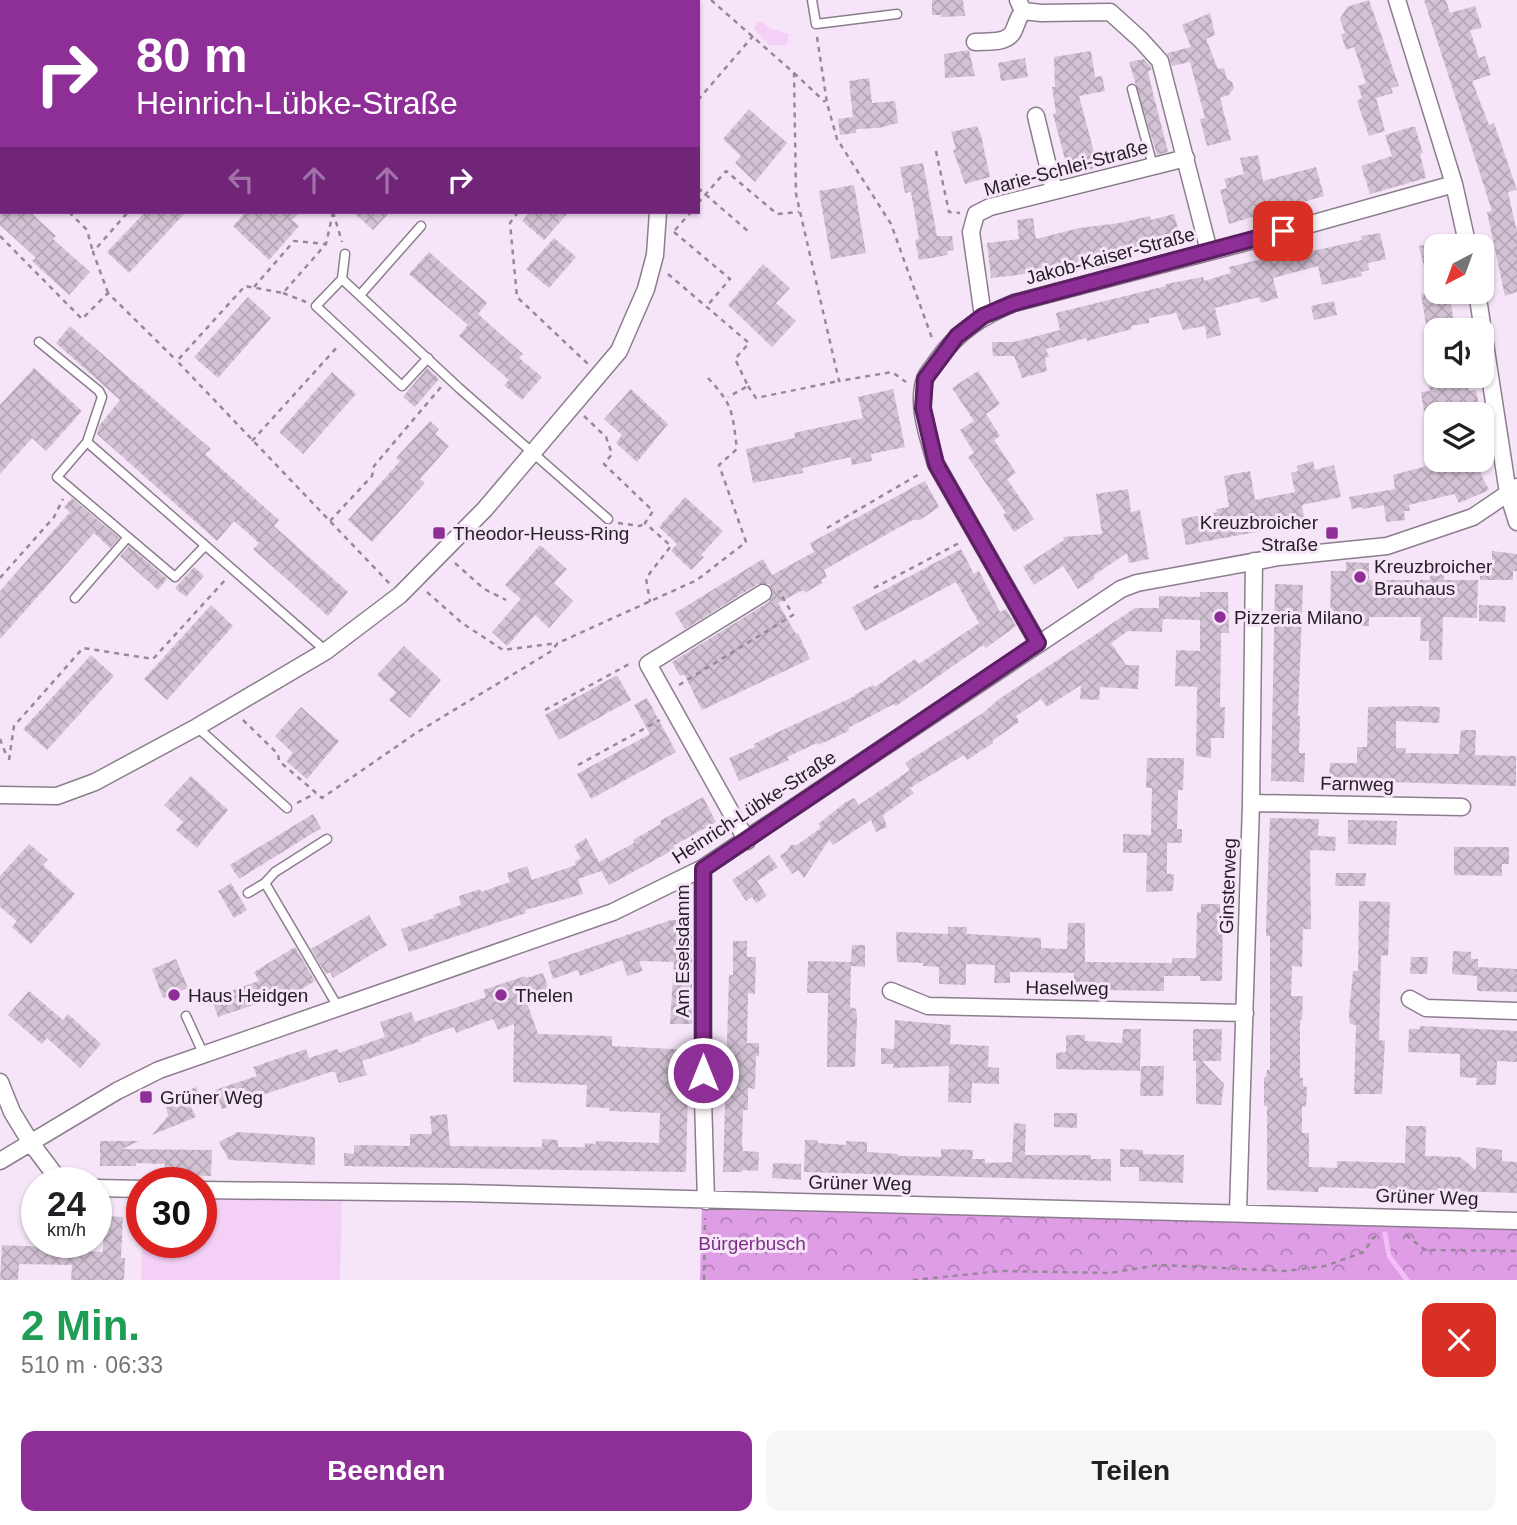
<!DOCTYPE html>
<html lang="de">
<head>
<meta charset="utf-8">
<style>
	:root { --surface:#fff; --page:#f6f6f6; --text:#202124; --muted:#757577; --accent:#8e2f98 }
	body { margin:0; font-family:Helvetica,sans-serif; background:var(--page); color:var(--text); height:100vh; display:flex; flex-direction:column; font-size:26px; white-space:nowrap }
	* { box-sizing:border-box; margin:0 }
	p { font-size:23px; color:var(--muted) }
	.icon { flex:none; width:38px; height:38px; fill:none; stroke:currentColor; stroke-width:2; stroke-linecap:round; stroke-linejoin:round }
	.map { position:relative; height:1280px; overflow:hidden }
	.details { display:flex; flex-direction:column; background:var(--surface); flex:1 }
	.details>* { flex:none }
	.banner { position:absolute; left:0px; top:0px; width:700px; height:214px; box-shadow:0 2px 5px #0004; background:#8e2f98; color:#fff; overflow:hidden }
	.needle { width:46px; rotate:221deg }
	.fabs { position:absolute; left:1424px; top:234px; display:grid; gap:14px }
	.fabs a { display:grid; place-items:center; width:70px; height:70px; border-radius:14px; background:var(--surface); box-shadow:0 2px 5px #0004; font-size:35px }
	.speed { position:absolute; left:21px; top:1167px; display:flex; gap:14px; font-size:35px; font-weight:700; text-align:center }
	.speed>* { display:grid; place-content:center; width:91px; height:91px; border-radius:50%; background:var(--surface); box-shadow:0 2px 5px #0004; line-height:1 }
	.speed small { font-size:18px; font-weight:400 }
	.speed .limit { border:10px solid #d22; background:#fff; color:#111 }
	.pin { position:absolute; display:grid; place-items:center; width:60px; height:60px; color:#fff; margin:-30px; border-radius:14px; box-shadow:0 4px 10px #0006 }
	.me { position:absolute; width:77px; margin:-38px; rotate:0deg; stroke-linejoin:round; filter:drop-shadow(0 0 5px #0008) }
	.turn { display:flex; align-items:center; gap:24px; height:147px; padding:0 21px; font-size:32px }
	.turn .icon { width:91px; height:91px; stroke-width:2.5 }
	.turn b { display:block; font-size:49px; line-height:60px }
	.lanes { display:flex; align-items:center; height:66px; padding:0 21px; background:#0003; justify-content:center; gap:35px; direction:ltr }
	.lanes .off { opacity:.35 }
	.round { display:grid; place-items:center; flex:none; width:74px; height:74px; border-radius:14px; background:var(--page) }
	.headline { display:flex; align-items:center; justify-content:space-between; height:119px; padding:0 21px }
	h1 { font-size:42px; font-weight:700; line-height:52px; color:#1e9e55 }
	.cta { display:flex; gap:14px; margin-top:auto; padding:14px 21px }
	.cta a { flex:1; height:80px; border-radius:14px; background:var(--accent); color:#fff; font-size:28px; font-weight:700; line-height:80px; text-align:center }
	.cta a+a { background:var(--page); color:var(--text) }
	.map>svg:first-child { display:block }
</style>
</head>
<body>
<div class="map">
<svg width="1517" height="1280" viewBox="0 0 1517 1280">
	<defs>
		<pattern id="forest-crowns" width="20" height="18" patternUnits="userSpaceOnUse" patternTransform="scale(1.75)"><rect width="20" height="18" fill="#de9de5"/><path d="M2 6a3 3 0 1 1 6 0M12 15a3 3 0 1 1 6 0" fill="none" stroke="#b480ba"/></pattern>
		<pattern id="building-cross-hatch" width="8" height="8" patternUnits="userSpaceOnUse" patternTransform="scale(1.75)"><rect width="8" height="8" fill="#d3c2d4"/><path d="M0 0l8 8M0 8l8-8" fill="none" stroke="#b5a6b6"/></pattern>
	</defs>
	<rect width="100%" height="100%" fill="#f6e5f8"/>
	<path fill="#f4d0f7" d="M761 21 771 29 789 34 787 45H769L754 29 757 22Z
		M342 1198 340 1280H141L142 1243 201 1242V1199Z"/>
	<path fill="url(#forest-crowns)" d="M702 1204 1517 1228V1280H700Z"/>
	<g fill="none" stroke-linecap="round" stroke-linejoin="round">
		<path stroke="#f3bef8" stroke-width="5" d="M1385 1234 1389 1256 1407 1280"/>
	</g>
	<path fill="url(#building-cross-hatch)" d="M932 0H963L965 16 941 17V15H932Z
		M1369 0 1399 86 1391 88 1393 93 1376 98 1385 131 1369 136 1357 101 1362 98 1358 86 1366 83 1354 47 1346 50 1341 34 1345 33 1340 19 1347 7Z
		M1424 0H1446L1450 13 1475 6 1482 28 1470 30 1479 58 1485 56 1491 75 1472 81 1489 125 1494 123 1517 190 1508 192 1517 232V292L1505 296 1487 212 1492 211Z
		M1210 13 1215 35 1206 39 1218 69 1224 68 1227 79 1232 82 1234 88 1229 95 1220 98 1231 140 1207 146 1200 119 1205 118 1190 62 1172 66 1167 53 1191 47 1182 25Z
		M969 50 975 76 945 78 944 54Z
		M1091 51 1095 77 1102 76 1105 91 1079 96 1098 167 1069 175 1053 114 1056 113 1052 87H1055L1054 57Z
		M1025 58 1028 77 1001 81 998 63Z
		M1144 59 1150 66 1152 70 1148 71 1151 85 1168 152 1157 155 1129 62Z
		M869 78 872 103 895 101 898 123 879 128 856 129V133L840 135 838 119 853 117 849 81Z
		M749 109 787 143 755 182 735 163 741 156 723 139Z
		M977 126 981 135 990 177 965 184 953 150 956 149 951 132Z
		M1411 127H1415L1423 153 1420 154 1426 178 1370 194 1361 166 1392 156 1385 135Z
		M1258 155 1263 181 1316 167 1324 196 1229 224 1220 190 1227 188 1224 179 1244 174 1240 158Z
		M923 163 937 236H952L954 250 947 251 948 255 919 260 915 240 919 239 911 192 905 193 900 167Z
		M854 185 866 253 831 259 819 191Z
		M0 212H30L56 236 53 239 90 272 69 295 32 261 36 258 0 225Z
		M145 212H186L129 273 107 252Z
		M246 212H300L292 220 299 226 269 260 233 226Z
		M353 212H390L373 230Z
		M530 212H569L544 240 522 221Z
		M1174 214 1180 236 1108 255 1110 267 1091 269 1089 260 1043 272 991 278 987 243 1019 239 1017 220 1033 218 1036 239 1079 228 1120 223 1150 216 1151 220Z
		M1380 233 1386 259 1368 263 1369 270 1361 272 1362 276 1322 285 1318 266 1273 278 1278 298 1261 303 1259 297 1215 308 1221 335 1207 339 1205 326 1183 330 1176 313 1149 318V323L1131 326 1132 329 1087 341 1086 338 1046 349 1049 357 1045 358 1047 371 1022 378 1014 356H993L992 342H1014L1060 330 1056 313 1166 286V284L1203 277 1204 281 1231 273 1229 267 1298 250 1299 254 1362 240 1361 236Z
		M554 238 576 257 549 288 526 269Z
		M1437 242V264L1424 267 1419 246Z
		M429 252 487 303 478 314 523 354 519 358 542 377 522 400 504 385 509 380 459 336 468 325 409 274Z
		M763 264 790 288 776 303 796 321 772 347 728 305Z
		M1440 292 1441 297 1450 296 1455 331H1427L1421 294Z
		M248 297 271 318 218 378 194 357Z
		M1334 301 1337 315 1314 320 1311 306Z
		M70 326 211 449 205 454 279 520 274 526 348 592 328 616 253 549 259 543 234 521 217 541 97 434 99 426 120 400 56 343Z
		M34 368 82 411 46 451 32 438 0 474V405Z
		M427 368 439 379 415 407 403 397Z
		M978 371 1000 404 986 414 1000 436 994 440 1016 473 1007 479 1034 519 1014 532 1003 515 1006 513 968 457 974 453 960 430 974 421 952 388Z
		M332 372 356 394 303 454 279 432Z
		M1427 376H1465L1469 391 1476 390 1480 410 1472 412V415H1437V446L1429 447 1421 392 1430 391Z
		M631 389 668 424 637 462 616 443 622 435 604 419Z
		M893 389 905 447 871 454 872 461 852 465 851 457 802 468 803 473 753 483 746 449 795 438 794 433 863 418 858 397Z
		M430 421 439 429 435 434 449 446 420 479 425 483 372 542 348 520 400 461 396 458Z
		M1430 460H1474L1489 490 1459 503 1454 494 1409 505 1410 511H1404L1405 520 1386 522 1384 505 1363 509 1362 507 1352 509 1349 497 1395 489 1393 475 1431 465Z
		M1313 461 1315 470 1334 465 1341 497 1302 505 1305 523 1186 545 1181 519 1217 512 1216 509 1229 507 1224 476 1250 471 1255 500 1295 492 1291 473 1298 471 1297 466Z
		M925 481 939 507 920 520H913L896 529 824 570 827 577 821 580 822 583 805 593 803 590 778 603 796 634 798 633 810 659 702 710 684 674 680 676 672 662 769 602 773 592 769 584H758L685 629 675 613 763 559 772 575 814 552 810 543Z
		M1128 489 1131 512 1140 510 1149 559 1129 563 1127 553 1093 576 1095 578 1078 589 1063 566 1034 585 1023 567 1064 540 1063 537 1102 534 1096 494Z
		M685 497 723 531 701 555 704 557 691 570 671 551 677 544 659 527Z
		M72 498 119 538 110 548 94 533 0 639V591L70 512 64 507Z
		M540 545 567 569 554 583 573 601 549 628 535 615 507 646 492 632 521 599 505 585Z
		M129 546 167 579 158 590 120 556Z
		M961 549 974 574 979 571 1000 612 1006 609 1016 626 986 648 983 645 896 706 894 704 848 728 849 731 818 745 817 743 787 757 789 760 739 781 729 758 755 747 754 744 776 733 855 696 854 695 873 685 875 687 915 659 919 664 979 623 956 582 865 631 852 607Z
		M1492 551 1517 554V571H1513V580H1480V566H1492Z
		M1346 562 1369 563V580H1430L1431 567H1444V580H1478L1477 618 1443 617 1442 660H1429V641H1420L1421 617H1369V626L1344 625V615L1330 614 1331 571H1346Z
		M194 567 204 576 186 597 175 588Z
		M1275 584 1303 585 1298 716H1300L1299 753H1305L1304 782 1271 781Z
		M1200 592H1228L1229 633H1221L1220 707H1225L1224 738H1211V758L1196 756 1197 687 1175 686 1176 650 1200 651V620L1163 619 1162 632 1128 631 1111 643 1126 665H1139L1138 689 1100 687 1099 700 1080 699 1081 685 1047 707 1041 699 1016 716 1019 722 992 741 993 743 967 760 964 755 910 788 914 793 883 815 887 827 876 832 871 820 833 845 829 840 804 878 798 870 792 874 780 856 787 851 791 845H797L818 830 821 827 818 824 846 802 854 798 859 805 910 770 905 763 983 713 999 699 1135 608H1159V596L1200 597Z
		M211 605 233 626 167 700 144 679Z
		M1479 605 1506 606 1505 622 1479 621Z
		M404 646 441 680 410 718 389 700 396 692 377 675Z
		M91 655 114 676 47 750 23 729Z
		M617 675 631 700 559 740 545 715Z
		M647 698 676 752 591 799 577 774 650 734 634 705Z
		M1417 706 1440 707 1439 723 1396 721V748H1406L1405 753 1459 754 1461 730H1476L1475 755 1516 756V786L1329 780 1330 763H1357V747H1367L1368 707Z
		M301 707 339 741 307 779 286 761 293 753 275 736Z
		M1147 758H1184L1183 790H1178L1177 829H1182V843H1167V874H1174L1173 891 1146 892 1147 853H1123V834L1151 835 1152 788H1146Z
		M191 776 228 810 197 848 176 830 183 822 164 805Z
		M703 797 716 822 673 846 675 849 609 885 601 871 578 879 583 894 525 910 526 913 409 952 401 929 434 918 433 915 461 905 459 896 480 889 481 892 510 882 507 873 527 866 532 880 576 865 575 861 581 859 574 846 586 838 599 862 634 843 633 840 661 824 660 821Z
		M313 814 321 828 239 879 230 865Z
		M1270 818 1319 819 1318 836 1336 837 1335 851 1310 850 1311 929H1303L1302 967 1292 966 1291 996H1303L1302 1020H1300V1078H1303V1086L1307 1087 1306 1107 1302 1106V1133H1309V1167L1337 1168V1161L1405 1163 1406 1126H1426L1425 1156 1460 1157 1476 1170V1147L1502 1150V1161L1517 1162V1193L1319 1187 1318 1192 1267 1190V1106H1264V1077H1266L1267 1070H1270V936H1266V927Z
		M1348 820 1397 821 1396 845 1348 844Z
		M29 844 48 860 43 865 75 894 31 944 12 927 17 921 0 907V876Z
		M1454 847H1509V864H1502V876L1454 875Z
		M769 855 778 867 757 881 767 896 756 903 752 897 746 901 732 880Z
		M1336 873H1366L1365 886H1335Z
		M231 883 247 910 234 918 218 891Z
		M1359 901 1390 902 1388 956 1381 955 1379 1040 1385 1041 1382 1094H1354L1356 1025 1350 1024 1349 1014 1353 971H1358Z
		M1201 904H1220V913H1223L1222 981H1200V976H1164V991L1101 990V987L1074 986V973L1010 972V983H994L995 965 966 964V985L939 984V967L923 966V963L897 962 896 932 948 934V927H967V934L1041 938V948L1067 949 1068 923H1085V962L1172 963V958H1196L1197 912 1201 913Z
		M369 915 387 945 333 978 330 972 326 974 311 949Z
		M671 920H692V1024H670L674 962 639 961 643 971 627 976 622 960 580 976 578 970 553 979 548 962Z
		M733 941H747V957H756L755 994 748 993 747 1043H759V1056H756L755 1089 748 1088V1110H743L742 1143 743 1151 759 1152 758 1171 743 1170 742 1172H723L729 975H733Z
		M852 945H865V967L851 966 850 1007 856 1009 857 1017 855 1067H827L828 993H807L808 961 851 962Z
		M295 947 315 981 295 993 293 990 272 1001 271 999 218 1017 211 998 259 981 254 972Z
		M1453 951 1471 952V959H1478V967L1517 969V992L1477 991V976L1452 974Z
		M1411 957H1428L1427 974H1410Z
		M176 959 188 988 163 998 152 969Z
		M543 973 551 995 527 1003 538 1034 612 1036V1046L692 1050 691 1086H688L686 1172 344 1166V1153L354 1154V1145L410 1146V1134H432L430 1116 447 1114 450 1146 542 1147V1139L558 1140V1147H585V1143L596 1144V1141L659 1143 660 1113 609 1111V1108L586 1107 587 1085 513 1082 514 1024 498 1030 493 1019 456 1033 454 1027 441 1031 420 1039 421 1041 362 1061 367 1075 339 1083 335 1072H330L222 1109 215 1090 257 1076 253 1067 306 1049 309 1058 337 1049 339 1053 385 1037 380 1022 411 1012 415 1022 486 997 483 990 525 976 526 978Z
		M29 991 63 1020 68 1014 101 1044 80 1068 47 1038 42 1044 8 1015Z
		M895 1020 951 1025 950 1044 989 1046 988 1067 999 1068V1084L972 1083 971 1103 948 1102 949 1066 893 1068 894 1064H881V1048L894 1049Z
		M1420 1026 1517 1031V1062L1497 1061 1496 1085H1476L1477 1078 1460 1077V1054L1408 1052 1409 1029H1420Z
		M1123 1029H1141L1140 1071 1056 1069V1053L1066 1052V1035H1085V1041L1122 1043Z
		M1193 1029H1222L1221 1061H1202L1224 1084 1221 1105 1196 1104V1061H1193Z
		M1141 1066H1164L1163 1096H1140Z
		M196 1087 202 1100 190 1105 196 1117 152 1135 168 1116 165 1100Z
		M1054 1113H1077V1128L1054 1127Z
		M1014 1123 1026 1124 1025 1155H1091V1159H1111V1181L900 1175H886L887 1180 871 1181V1174L804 1172 805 1140H817L818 1143 846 1145V1141L867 1142V1152L898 1154V1156L941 1157V1149L973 1150 972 1159H985V1163L1012 1162Z
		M238 1132 315 1137V1165L229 1160 219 1142Z
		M100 1141H139L122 1149 212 1150 211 1176 165 1175V1164L136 1163V1166H100Z
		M1120 1149 1143 1150V1154L1184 1155 1183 1183 1139 1181V1167H1120Z
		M773 1163 801 1164V1180L772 1178Z
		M104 1216 123 1217 121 1258H125L124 1280H71L72 1265 19 1264 18 1280H0L2 1245 49 1247V1242H63V1250L103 1252Z"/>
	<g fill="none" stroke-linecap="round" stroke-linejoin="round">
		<g stroke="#8c7d8e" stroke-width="11">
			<path id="service" d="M812 0 816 24 897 14
				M205 2 206 0
				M264 2 265 0
				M1132 89 1153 166
				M345 254 342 279 459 388 608 519
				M342 279 316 306 402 386 428 358
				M360 295 421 226
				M39 342 99 391 102 397 87 442
				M204 547 175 577 57 477 87 442 326 651
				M75 598 128 537
				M197 727 287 808
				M265 883 275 872 327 839
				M248 893 265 883 338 1007
				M186 1016 203 1053"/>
		</g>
		<g stroke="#8c7d8e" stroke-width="19">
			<path id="minor" d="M521 0 523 2
				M1018 0 1023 11 1041 13 1110 12 1141 40 1160 61 1209 251
				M1397 0 1454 184 1468 247
				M596 2 597 0
				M975 42C987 41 1006 44 1013 32 1017 24 1017 19 1023 11
				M1036 116 1054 191
				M1477 292 1508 493 1517 522
				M983 316 971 232 976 214 990 207 1186 158
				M1038 643 936 464C929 439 916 406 925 379 927 373 934 366 937 361 957 332 982 316 1014 303L1239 244 1454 184
				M0 795 57 796 95 782 197 727 326 651 400 595 485 509 619 351 646 289 655 255 658 212
				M1251 803 1462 807
				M747 841 648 664 763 593
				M703 868V1098L706 1201
				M891 991 928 1006 1245 1013
				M1410 999 1426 1008 1517 1011
				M0 1082 12 1112 31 1143 58 1179 69 1183
				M0 1161 117 1091 159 1070 613 912 703 868 1121 589 1137 583 1279 557 1387 546 1473 517 1517 487
				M96 1188 142 1189
				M201 1190 462 1193 1517 1221
				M1238 1212 1251 803 1254 561"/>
		</g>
		<path stroke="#958997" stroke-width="2.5" stroke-dasharray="5 5" stroke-linecap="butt" d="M68 0 70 2
			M711 0 794 73 796 194 839 381 892 372 906 382
			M164 2 166 0
			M307 2 309 0
			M491 2 493 0
			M817 37 827 103 837 139 891 224 933 341
			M0 39 2 37
			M794 73 825 102
			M698 100 753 36
			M0 147 2 149
			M936 151 949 212 960 213
			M698 188 749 232
			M698 203 726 171 777 214 799 212
			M69 212 87 230 93 252
			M333 212 326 244 283 293 245 286 177 361 390 584
			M333 212 342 242
			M518 212 510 223 517 297 588 364
			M675 230 691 212
			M674 232 730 279 706 307
			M0 236 82 319 108 293 177 361
			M668 274 749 343 735 359 748 386 728 397
			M254 287 294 241 326 244
			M108 293 93 252 128 212
			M283 293 306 302
			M748 386 756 398 839 381
			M584 416 606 437 612 454 604 464 653 511 645 523 671 546 646 578 650 602
			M252 441 339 345
			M330 521 372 476 374 466 441 387
			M618 523 640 526 645 523
			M827 528 921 473
			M455 563 484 589 506 600
			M0 578 54 517 63 499
			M874 588 961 542
			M427 592 462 623 503 650 558 643
			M679 685 793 615 779 591
			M545 710 631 663
			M243 720 278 754 279 761 322 798 416 733 550 652 558 643 697 580 746 542 719 465 737 449C732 412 734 406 708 378
			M0 739 7 757
			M9 760 14 726 83 648 153 659 226 579
			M578 765 660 720
			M297 803 316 793
			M1406 1235 1425 1250 1517 1251
			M704 1280 705 1218
			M913 1280 1001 1271 1109 1273 1159 1265 1286 1271 1325 1266 1364 1252 1372 1239 1380 1233"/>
		<use href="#service" stroke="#fff" stroke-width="8"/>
		<use href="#minor" stroke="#fff" stroke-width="16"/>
	</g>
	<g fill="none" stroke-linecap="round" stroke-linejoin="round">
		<g stroke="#5c1f63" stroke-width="18">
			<path id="route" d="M703 1073V869L1038 643 936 464 923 408 925 379 957 336 983 316 1014 303 1283 231"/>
		</g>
		<use href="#route" stroke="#8e2f98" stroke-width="12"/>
	</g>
	<g fill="#8e2f98" stroke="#f6e5f8" stroke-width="2.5">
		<rect x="432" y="526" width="14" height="14" rx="3.5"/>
		<rect x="1325" y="526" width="14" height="14" rx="3.5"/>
		<circle cx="1360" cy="577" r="7"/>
		<circle cx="1220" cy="617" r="7"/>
		<circle cx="174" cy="995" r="7"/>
		<circle cx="501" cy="995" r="7"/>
		<rect x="139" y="1090" width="14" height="14" rx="3.5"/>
	</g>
	<g text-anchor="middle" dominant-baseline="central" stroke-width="6" stroke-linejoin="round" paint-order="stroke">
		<g font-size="19" fill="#262027" stroke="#f6e5f8">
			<text transform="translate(1066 168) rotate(-15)">Marie-Schlei-Straße</text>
			<text transform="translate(1110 256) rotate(-15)">Jakob-Kaiser-Straße</text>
			<text transform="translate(1357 784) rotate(1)">Farnweg</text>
			<text transform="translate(754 807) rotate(-33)">Heinrich-Lübke-Straße</text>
			<text transform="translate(1228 886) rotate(-88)">Ginsterweg</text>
			<text transform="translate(682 951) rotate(-90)">Am Eselsdamm</text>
			<text transform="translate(1067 988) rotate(1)">Haselweg</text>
			<text transform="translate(860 1183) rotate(1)">Grüner Weg</text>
			<text transform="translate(1427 1197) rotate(2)">Grüner Weg</text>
		</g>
		<g font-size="19" fill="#262027" stroke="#f6e5f8" text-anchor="start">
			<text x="1318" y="522" text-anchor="end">Kreuzbroicher<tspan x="1318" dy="22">Straße</tspan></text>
			<text x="453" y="533">Theodor-Heuss-Ring</text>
			<text x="1374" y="566">Kreuzbroicher<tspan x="1374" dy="22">Brauhaus</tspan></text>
			<text x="1234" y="617">Pizzeria Milano</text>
			<text x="188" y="995">Haus Heidgen</text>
			<text x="515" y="995">Thelen</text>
			<text x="160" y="1097">Grüner Weg</text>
		</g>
		<g font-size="19" fill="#7d3085" stroke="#f6e5f8">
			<text x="752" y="1243">Bürgerbusch</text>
		</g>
	</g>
</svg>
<div class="fabs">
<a><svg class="needle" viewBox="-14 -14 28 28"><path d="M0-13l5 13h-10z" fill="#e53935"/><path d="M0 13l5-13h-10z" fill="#757577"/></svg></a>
<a><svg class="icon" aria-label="sound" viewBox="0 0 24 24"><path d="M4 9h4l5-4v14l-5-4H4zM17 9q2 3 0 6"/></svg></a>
<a><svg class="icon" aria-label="layers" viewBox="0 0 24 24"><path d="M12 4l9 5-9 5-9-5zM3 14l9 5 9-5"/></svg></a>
</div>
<div class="speed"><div>24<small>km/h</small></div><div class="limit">30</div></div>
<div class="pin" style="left:1283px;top:231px;background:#d93025"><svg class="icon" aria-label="arrive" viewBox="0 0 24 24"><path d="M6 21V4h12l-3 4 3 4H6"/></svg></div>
<svg class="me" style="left:703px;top:1073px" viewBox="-20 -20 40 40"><circle r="17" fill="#8e2f98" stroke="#fff" stroke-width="3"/><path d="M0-11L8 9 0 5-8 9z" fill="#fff"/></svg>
<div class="banner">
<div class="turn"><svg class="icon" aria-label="right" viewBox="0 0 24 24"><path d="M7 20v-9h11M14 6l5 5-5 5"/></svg><div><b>80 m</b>Heinrich-Lübke-Straße</div></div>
<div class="lanes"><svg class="icon off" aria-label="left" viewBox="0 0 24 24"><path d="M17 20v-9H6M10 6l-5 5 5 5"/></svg><svg class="icon off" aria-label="ahead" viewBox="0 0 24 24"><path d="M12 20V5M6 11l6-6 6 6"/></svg><svg class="icon off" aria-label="ahead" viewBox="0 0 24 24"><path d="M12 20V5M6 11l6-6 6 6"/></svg><svg class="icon" aria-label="right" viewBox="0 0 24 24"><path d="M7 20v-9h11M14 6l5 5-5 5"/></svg></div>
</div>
</div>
<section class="details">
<div class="headline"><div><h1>2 Min.</h1><p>510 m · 06:33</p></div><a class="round" style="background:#d93025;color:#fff"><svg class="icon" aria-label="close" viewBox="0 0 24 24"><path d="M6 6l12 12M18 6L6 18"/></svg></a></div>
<div class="cta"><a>Beenden</a><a>Teilen</a></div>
</section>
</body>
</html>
